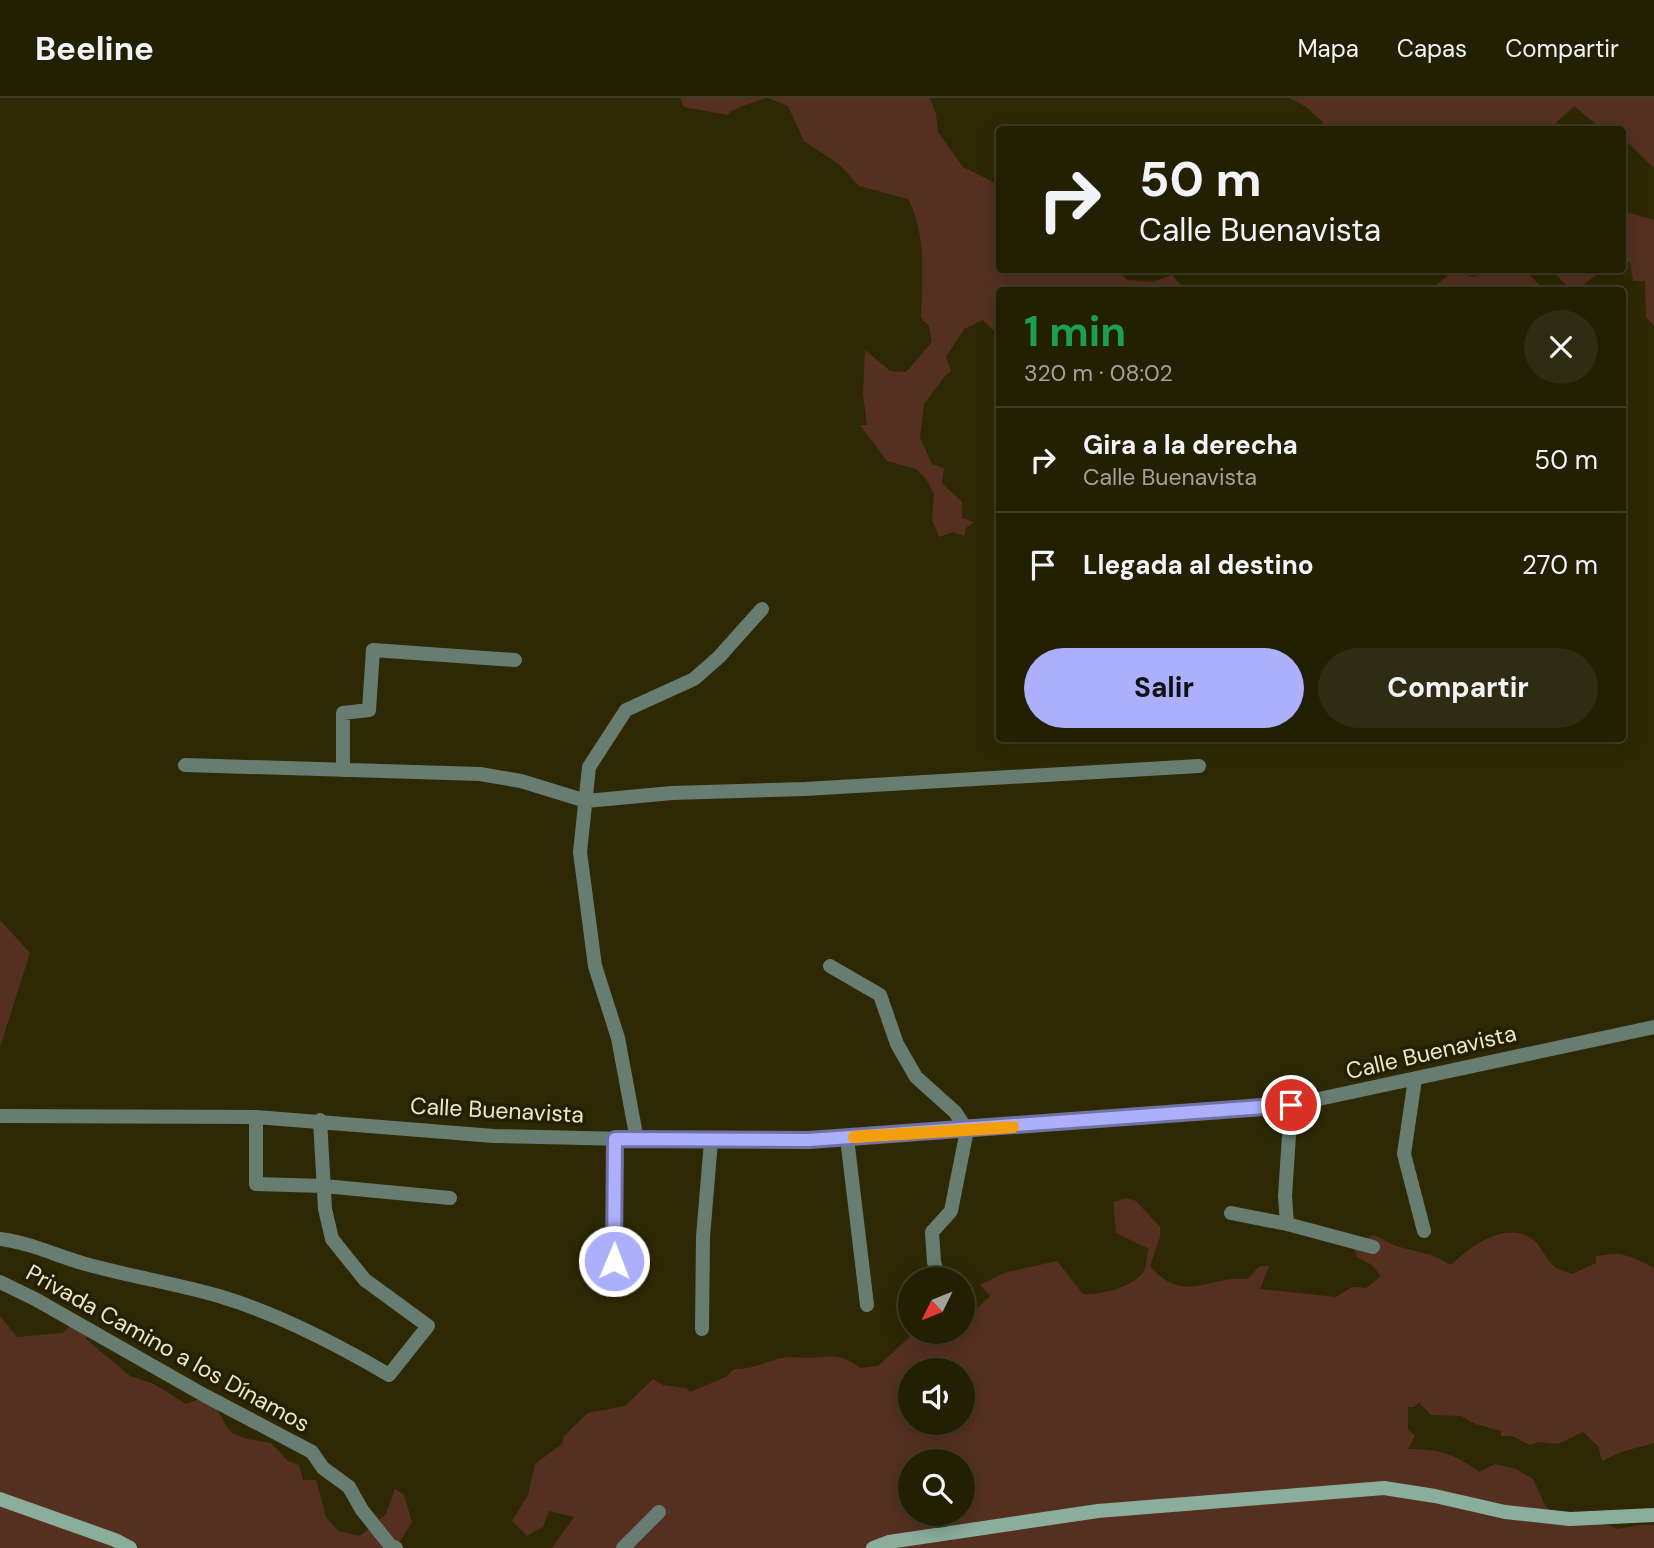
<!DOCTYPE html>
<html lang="es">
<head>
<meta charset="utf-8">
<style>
	:root { --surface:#221f03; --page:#2e2c12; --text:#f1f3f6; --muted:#a2a29a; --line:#3f3d25; --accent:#acaffb }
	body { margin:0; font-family:"DM Sans",sans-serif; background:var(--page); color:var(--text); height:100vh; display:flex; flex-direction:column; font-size:26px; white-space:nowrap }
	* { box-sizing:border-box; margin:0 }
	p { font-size:23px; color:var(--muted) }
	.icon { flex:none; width:38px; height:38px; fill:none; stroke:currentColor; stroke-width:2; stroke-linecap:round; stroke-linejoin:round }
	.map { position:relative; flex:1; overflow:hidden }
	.drawer { position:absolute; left:996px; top:189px; width:630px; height:455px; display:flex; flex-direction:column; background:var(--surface); border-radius:7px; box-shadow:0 4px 18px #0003,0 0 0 2px var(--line) }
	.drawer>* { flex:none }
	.hud { position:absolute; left:996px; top:28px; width:630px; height:147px; border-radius:7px; box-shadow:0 4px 18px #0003,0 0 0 2px var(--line); background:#221f03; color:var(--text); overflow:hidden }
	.needle { width:46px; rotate:227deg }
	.tools { position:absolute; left:898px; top:1169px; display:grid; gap:14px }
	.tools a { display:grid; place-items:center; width:77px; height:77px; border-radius:50%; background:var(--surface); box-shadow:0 4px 18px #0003,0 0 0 2px var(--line); font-size:35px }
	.pin { position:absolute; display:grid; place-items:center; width:60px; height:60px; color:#fff; margin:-30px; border:4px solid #fff; border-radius:50%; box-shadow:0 2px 7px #0007 }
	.me { position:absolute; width:77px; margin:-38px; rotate:1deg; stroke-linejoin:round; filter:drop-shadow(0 0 5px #0008) }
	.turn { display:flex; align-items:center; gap:24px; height:147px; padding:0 28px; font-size:32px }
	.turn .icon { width:91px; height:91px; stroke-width:2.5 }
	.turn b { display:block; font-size:49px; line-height:60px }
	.round { display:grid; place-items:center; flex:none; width:74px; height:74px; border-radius:37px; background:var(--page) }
	.overview { display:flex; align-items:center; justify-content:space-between; height:119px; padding:0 28px }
	h1 { font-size:42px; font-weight:700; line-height:52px; color:#1e9e55 }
	.cta { display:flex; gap:14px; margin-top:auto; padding:14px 28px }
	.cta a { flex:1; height:80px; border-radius:42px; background:var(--accent); color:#111; font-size:28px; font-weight:700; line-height:80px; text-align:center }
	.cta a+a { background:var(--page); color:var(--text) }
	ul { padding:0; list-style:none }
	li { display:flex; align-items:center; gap:21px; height:105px; padding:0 28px; border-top:2px solid var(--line) }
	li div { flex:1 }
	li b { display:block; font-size:26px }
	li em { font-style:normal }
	header { display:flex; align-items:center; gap:42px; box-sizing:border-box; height:98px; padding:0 35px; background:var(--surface); border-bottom:2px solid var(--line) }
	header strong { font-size:33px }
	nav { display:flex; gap:38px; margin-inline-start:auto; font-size:24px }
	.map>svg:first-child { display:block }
</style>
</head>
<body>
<header>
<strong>Beeline</strong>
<nav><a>Mapa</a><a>Capas</a><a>Compartir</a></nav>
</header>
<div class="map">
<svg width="1654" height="1450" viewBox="0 0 1654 1450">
	<rect width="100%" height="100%" fill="#2e2904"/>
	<path fill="#553021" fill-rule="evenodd" d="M680 0H765C753 5 734 9 727 17L684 9Z
		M768 0H930L936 16 938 34 963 69 999 87V172H1118L1127 182 1153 184 1172 177 1185 192H999V238L983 222 964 231 946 259 951 273 945 278 924 306 920 340 932 366 944 370 942 385 962 404V420L974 424 966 430 964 438 953 434 939 439 932 422 934 396 926 381 916 371 887 363 860 327H867L863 296 865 252 890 273 906 274 932 244 929 228 921 220C922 181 927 136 908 101L859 88 840 67 804 43 788 8Z
		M1289 0H1654V70L1622 39V32C1598 32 1592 23 1574 8L1549 31 1323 32V24L1305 8Z
		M1622 113 1654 122V228L1646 219 1645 183H1633L1630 164H1622Z
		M1455 172 1472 179 1497 172H1525L1544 192H1442L1437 186Z
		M1551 172H1604L1584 186 1582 192H1571Z
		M0 822 30 855 0 949Z
		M1127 1100 1136 1103 1160 1129V1139L1150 1168C1184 1208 1207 1177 1247 1181L1260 1168H1269L1260 1191 1336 1199 1352 1189 1366 1190 1381 1178 1372 1167 1357 1159 1352 1145 1374 1137 1396 1148 1434 1158 1451 1167C1469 1149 1506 1122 1532 1141 1542 1148 1546 1163 1556 1170 1561 1172 1567 1174 1572 1176L1596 1165V1158C1604 1158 1613 1155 1620 1156 1632 1159 1644 1164 1654 1170V1345L1621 1354 1602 1363 1598 1348 1583 1334 1558 1346 1539 1344 1530 1347 1512 1338H1501V1333L1476 1326 1461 1318 1431 1317 1419 1304 1414 1309H1408V1331L1415 1338 1408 1351C1438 1351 1456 1356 1479 1374L1495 1366 1516 1371 1533 1381 1545 1407 1560 1422H1595L1618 1431 1640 1427H1654V1450H552L574 1419 549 1413 543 1429 527 1438 512 1423 528 1397 535 1366 562 1346 564 1338 588 1315 625 1308 653 1281 663 1287 686 1290 690 1294 726 1279 734 1271C750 1272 766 1264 782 1260 789 1258 796 1260 804 1260 832 1260 835 1253 861 1270L878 1268 915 1234H962L963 1223 990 1198 980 1187 1004 1175 1057 1163 1083 1196C1100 1198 1135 1188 1144 1173 1147 1166 1146 1158 1149 1151L1116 1135 1113 1104ZM910 1272H962V1325H910ZM910 1363H962V1416H910Z
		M0 1218 17 1239 63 1235 70 1228 87 1231 86 1241 130 1278 154 1286 186 1306 197 1302 212 1303 230 1334 247 1341 271 1345 288 1363 299 1367 303 1382H316L326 1419 338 1433 360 1438 386 1416 395 1391 404 1397 412 1424 396 1450H0Z"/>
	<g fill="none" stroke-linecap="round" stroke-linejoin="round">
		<path stroke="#687d71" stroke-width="14" d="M185 667 480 676 521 683 586 703 672 695 805 691 1199 668
			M343 672V615L369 612 373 552 515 562
			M830 868 880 897 897 946 916 979 955 1014 967 1032 951 1113 932 1134 934 1164 939 1181
			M1415 981 1404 1056 1424 1133
			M0 1018 256 1019 494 1038 711 1043 809 1042 1291 1007 1654 929
			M256 1019V1086L324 1088 450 1100
			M847 1040 867 1207
			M637 1042 618 940 595 868 580 754 589 669 626 612 694 581 719 559 762 511
			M1231 1115 1287 1126 1373 1149
			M1287 1126 1285 1098 1291 1007
			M0 1141C33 1145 61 1160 93 1168 134 1179 177 1186 219 1198 279 1216 335 1245 389 1277L428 1228 365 1182 332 1141 325 1111 320 1022
			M614 1163 615 1041
			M0 1184 35 1201 202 1296 312 1354 323 1370 349 1389 362 1412 390 1447 396 1450
			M702 1231 703 1139 711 1043
			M623 1450 659 1414"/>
		<path stroke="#8bad9b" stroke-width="14" d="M0 1401 115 1442 130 1450
			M873 1450 889 1444 1098 1413 1384 1390 1435 1398 1505 1414 1570 1421 1654 1417"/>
	</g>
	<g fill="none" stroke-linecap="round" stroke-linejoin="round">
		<g stroke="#7072a3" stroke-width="18">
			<path id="route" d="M614 1163 615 1041 809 1042 1291 1007"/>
		</g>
		<use href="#route" stroke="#acaffb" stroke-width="12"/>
		<path stroke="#f59e0b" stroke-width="12" d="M854 1039 1013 1029"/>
	</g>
	<g text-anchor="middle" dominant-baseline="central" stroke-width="7" stroke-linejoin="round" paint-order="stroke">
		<g font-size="23" fill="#eae7ce" stroke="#241f00">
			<text transform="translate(1431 954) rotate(-13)">Calle Buenavista</text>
			<text transform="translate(497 1012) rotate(3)">Calle Buenavista</text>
			<text transform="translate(168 1250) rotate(29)">Privada Camino a los Dínamos</text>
		</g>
	</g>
</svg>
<div class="tools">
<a><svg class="needle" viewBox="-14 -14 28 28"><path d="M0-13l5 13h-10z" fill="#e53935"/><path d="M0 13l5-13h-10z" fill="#a2a29a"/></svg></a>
<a><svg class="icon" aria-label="sound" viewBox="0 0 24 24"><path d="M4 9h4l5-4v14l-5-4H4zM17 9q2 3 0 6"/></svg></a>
<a><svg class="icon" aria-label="search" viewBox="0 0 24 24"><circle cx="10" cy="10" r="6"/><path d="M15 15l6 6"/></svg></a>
</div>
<div class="pin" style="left:1291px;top:1007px;background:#d93025"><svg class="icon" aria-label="arrive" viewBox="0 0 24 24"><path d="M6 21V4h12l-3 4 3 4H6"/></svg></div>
<svg class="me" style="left:614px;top:1163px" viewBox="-20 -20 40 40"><circle r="17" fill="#acaffb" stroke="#fff" stroke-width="3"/><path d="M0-11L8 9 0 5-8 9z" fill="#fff"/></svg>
<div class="hud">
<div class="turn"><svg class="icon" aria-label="right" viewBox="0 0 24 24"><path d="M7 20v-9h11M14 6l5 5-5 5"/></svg><div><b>50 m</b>Calle Buenavista</div></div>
</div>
<section class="drawer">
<div class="overview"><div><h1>1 min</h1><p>320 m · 08:02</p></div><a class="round"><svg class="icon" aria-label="close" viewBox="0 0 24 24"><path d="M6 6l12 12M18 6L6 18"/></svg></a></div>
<ul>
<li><svg class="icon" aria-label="right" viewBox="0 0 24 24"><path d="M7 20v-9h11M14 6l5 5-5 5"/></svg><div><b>Gira a la derecha</b><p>Calle Buenavista</p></div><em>50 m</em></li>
<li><svg class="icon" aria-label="arrive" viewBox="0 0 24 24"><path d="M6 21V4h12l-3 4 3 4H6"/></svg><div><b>Llegada al destino</b></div><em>270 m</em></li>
</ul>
<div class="cta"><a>Salir</a><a>Compartir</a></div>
</section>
</div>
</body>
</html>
